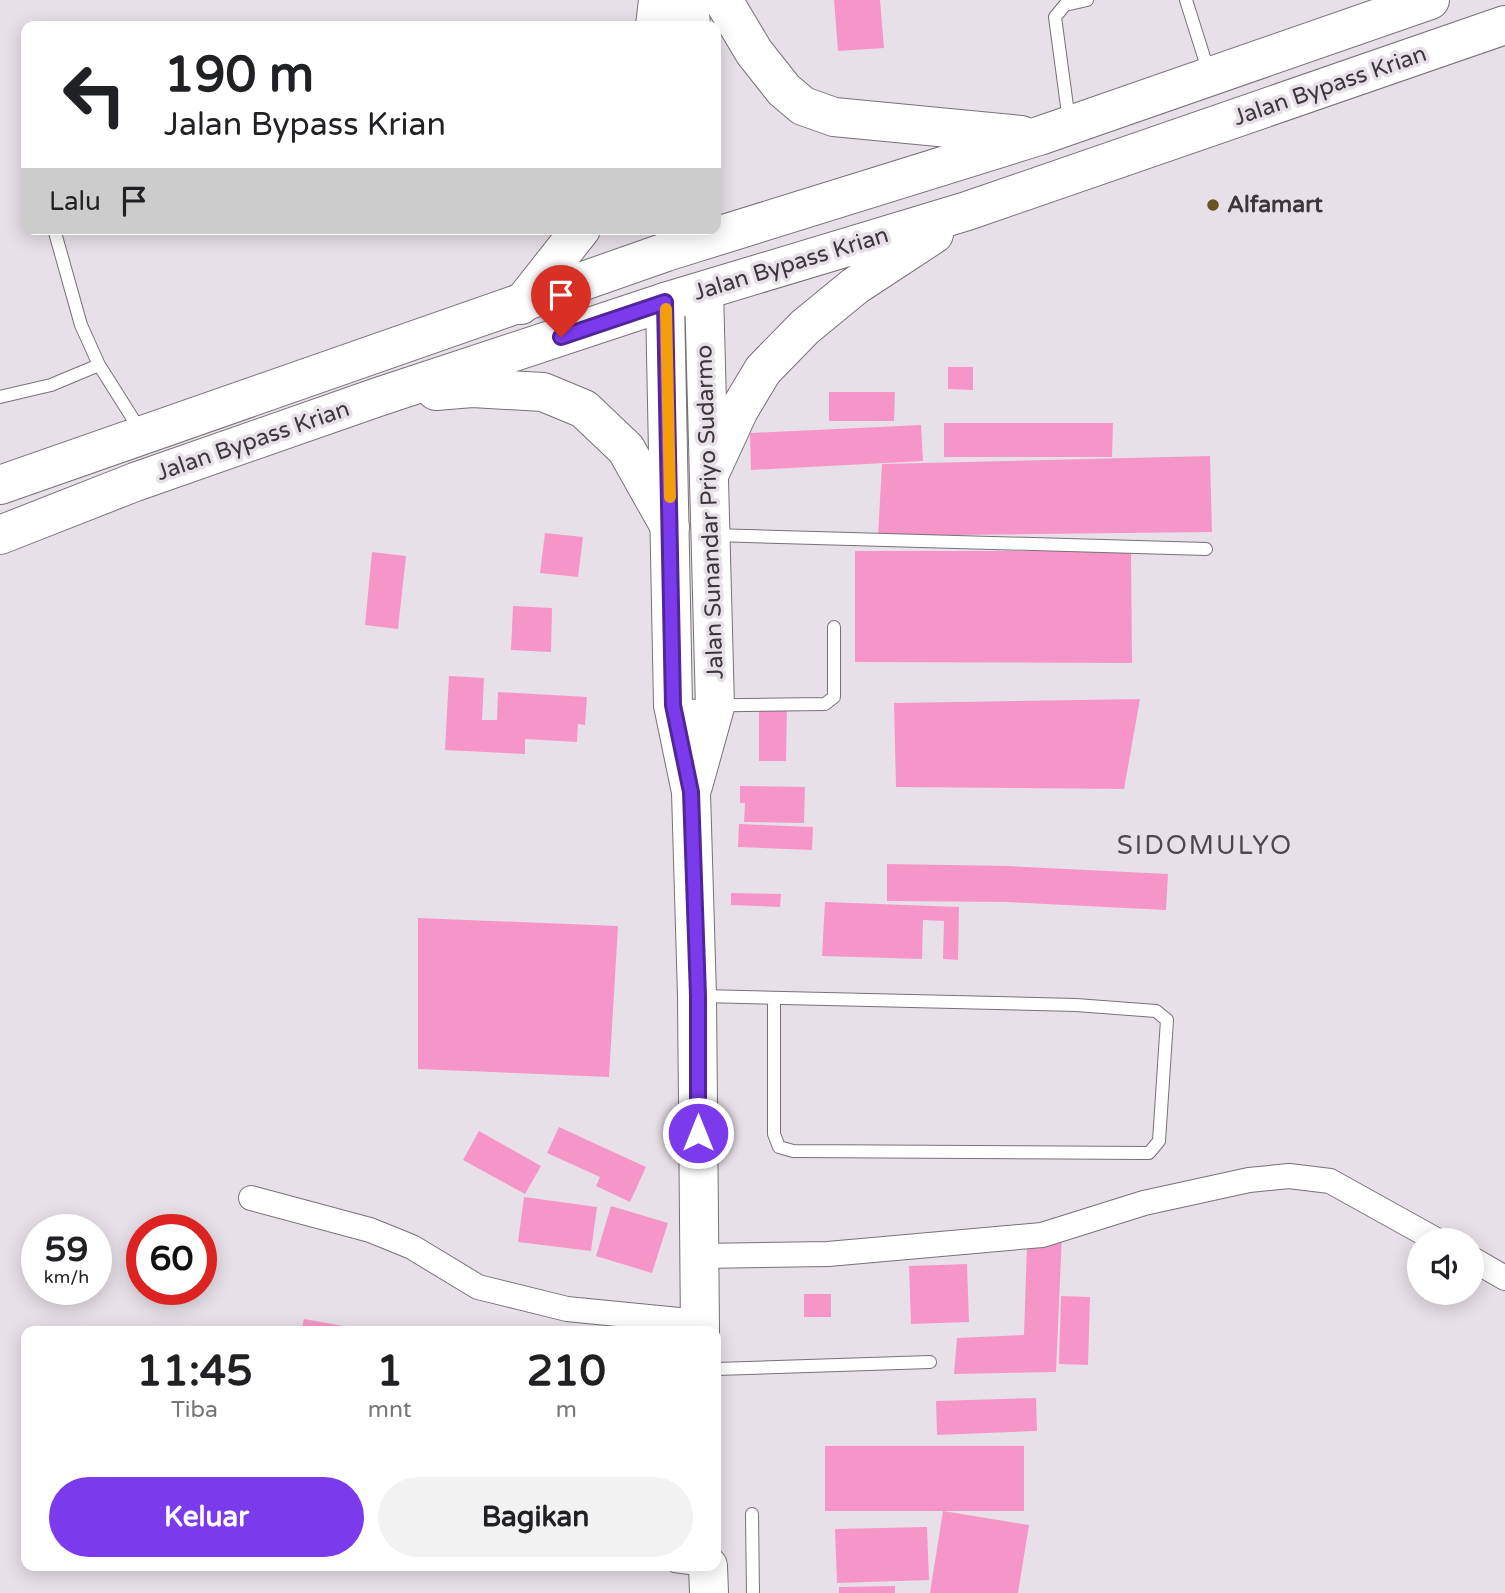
<!DOCTYPE html>
<html lang="id">
<head>
<meta charset="utf-8">
<style>
	:root { --surface:#fff; --page:#f2f2f2; --text:#202124; --muted:#757577; --accent:#7c3aed }
	body { margin:0; font-family:"Varela Round",sans-serif; background:var(--page); color:var(--text); height:100vh; display:flex; flex-direction:column; font-size:26px; white-space:nowrap }
	* { box-sizing:border-box; margin:0 }
	p { font-size:23px; color:var(--muted) }
	.icon { flex:none; width:38px; height:38px; fill:none; stroke:currentColor; stroke-width:2; stroke-linecap:round; stroke-linejoin:round }
	.map { position:relative; flex:1; overflow:hidden }
	.drawer { position:absolute; left:21px; top:1326px; width:700px; height:245px; display:flex; flex-direction:column; background:var(--surface); border-radius:14px; box-shadow:0 4px 18px #0003 }
	.drawer>* { flex:none }
	.top-card { position:absolute; left:21px; top:21px; width:700px; height:214px; border-radius:14px; box-shadow:0 4px 18px #0003; background:#fff; color:var(--text); overflow:hidden }
	.buttons { position:absolute; left:1407px; top:1228px; display:grid; gap:14px }
	.buttons a { display:grid; place-items:center; width:77px; height:77px; border-radius:50%; background:var(--surface); box-shadow:0 4px 18px #0003; font-size:35px }
	.speed { position:absolute; left:21px; top:1214px; display:flex; gap:14px; font-size:35px; font-weight:700; text-align:center }
	.speed>* { display:grid; place-content:center; width:91px; height:91px; border-radius:50%; background:var(--surface); box-shadow:0 4px 18px #0003; line-height:1 }
	.speed small { font-size:18px; font-weight:400 }
	.speed .limit { border:10px solid #d22; background:#fff; color:#111 }
	.pin { position:absolute; display:grid; place-items:center; width:60px; height:60px; color:#fff; margin:-72px -30px; border-radius:50% 50% 50% 0; rotate:-45deg; box-shadow:0 0 7px #0007 }
	.pin .icon { rotate:45deg }
	.me { position:absolute; width:77px; margin:-38px; rotate:0deg; stroke-linejoin:round; filter:drop-shadow(0 0 5px #0008) }
	.turn { display:flex; align-items:center; gap:24px; height:147px; padding:0 28px; font-size:32px }
	.turn .icon { width:91px; height:91px; stroke-width:2.5 }
	.turn b { display:block; font-size:49px; line-height:60px }
	.then { display:flex; align-items:center; height:66px; padding:0 28px; background:#0003; gap:14px; font-size:26px }
	.eta { display:flex; justify-content:space-evenly; align-items:center; height:119px; text-align:center }
	.eta b { font-size:42px; font-weight:800; line-height:49px }
	.action { display:flex; gap:14px; margin-top:auto; padding:14px 28px }
	.action a { flex:1; height:80px; border-radius:42px; background:var(--accent); color:#fff; font-size:28px; font-weight:800; line-height:80px; text-align:center }
	.action a+a { background:var(--page); color:var(--text) }
	.map>svg:first-child { display:block }
</style>
</head>
<body>
<div class="map">
<svg width="1505" height="1593" viewBox="0 0 1505 1593">
	<rect width="100%" height="100%" fill="#e8e0e8"/>
	<path fill="#f696c8" d="M834 0H880L884 48 838 51Z
		M948 367H973V390L948 389Z
		M829 392H895L894 421H829Z
		M944 423H1113L1112 457H944Z
		M921 425 923 461 751 470 750 433Z
		M1210 456 1212 532 878 536 882 464Z
		M545 533 583 537 578 577 540 573Z
		M855 551H1131L1132 663 855 662Z
		M372 552 406 556 398 629 365 625Z
		M513 606 552 608 551 652 511 650Z
		M449 676 484 678 482 720H497L498 692 587 697 585 725 578 724 577 742 525 739V754L445 750Z
		M1140 699 1124 789 896 787 894 703Z
		M759 708H787L786 761H759Z
		M740 786 805 787 804 823 744 822 745 803H740Z
		M739 824 813 827 812 850 738 847Z
		M887 864 1008 866 1168 874 1166 910 1006 902 887 901Z
		M731 893 781 894 780 907 731 905Z
		M825 902 959 907 958 960 943 959 944 921 923 920 922 959 822 956Z
		M418 918 618 926 609 1077 418 1069Z
		M559 1127 646 1167 630 1202 596 1186 600 1177 547 1153Z
		M479 1131 541 1166 525 1194 463 1160Z
		M524 1197 597 1207 591 1251 518 1242Z
		M611 1206 668 1223 652 1273 596 1256Z
		M1062 1234 1056 1372 954 1374 957 1338 1024 1335 1027 1245Z
		M967 1264 969 1322 911 1324 909 1266Z
		M804 1294H831V1317H804Z
		M1061 1296 1090 1297 1088 1365 1059 1364Z
		M304 1319 366 1330V1332H301Z
		M1036 1398 1037 1431 937 1435 936 1401Z
		M825 1446H1024V1511H825Z
		M943 1511 1029 1525 1018 1593H930Z
		M927 1527 929 1580 837 1583 835 1529Z
		M895 1586V1593H839V1587Z"/>
	<g fill="none" stroke-linecap="round" stroke-linejoin="round">
		<g stroke="#787178" stroke-width="14">
			<path id="lane" d="M1186 0 1209 73
				M1069 121 1055 17 1065 5 1087 0
				M54 229 81 325 99 365 140 430
				M0 397 51 385 99 365
				M713 535 1206 549
				M676 706 825 704 834 697V627
				M702 996 1076 1005 1156 1011 1167 1020 1159 1141 1149 1153 793 1151 779 1147 774 1134V998
				M716 1369 930 1362
				M752 1514 753 1593
				M674 1566 705 1570"/>
		</g>
		<g stroke="#787178" stroke-width="26">
			<path id="street" d="M251 1198 370 1230 412 1247 478 1287 567 1309 699 1322
				M699 1256 828 1254 1042 1235 1144 1203 1249 1180 1289 1176 1330 1181 1438 1241
				M1472 1259 1505 1278"/>
		</g>
		<g stroke="#787178" stroke-width="40">
			<path id="primary" d="M665 302 673 705 691 792 697 996 700 1332
				M693 786 715 707 704 291
				M708 1566 709 1593"/>
		</g>
		<g stroke="#787178" stroke-width="40">
			<path id="highway" d="M689 0 691 26
				M723 0 754 52 784 90 803 106 834 117 1021 135
				M655 26 658 0
				M521 305 581 229
				M436 391 472 388 543 392 584 409 626 449 670 527
				M710 473 739 410 763 370 805 327 855 286 934 234
				M0 485 666 252 1039 136 1430 0
				M0 535 135 482 378 397 665 302 967 211 1505 25"/>
		</g>
		<use href="#lane" stroke="#fff" stroke-width="12"/>
		<use href="#street" stroke="#fff" stroke-width="24"/>
		<use href="#primary" stroke="#fff" stroke-width="38"/>
		<use href="#highway" stroke="#fff" stroke-width="38"/>
	</g>
	<g fill="none" stroke-linecap="round" stroke-linejoin="round">
		<g stroke="#51269a" stroke-width="18">
			<path id="route" d="M561 337 665 302 673 705 691 792 698 996V1133"/>
		</g>
		<use href="#route" stroke="#7c3aed" stroke-width="12"/>
		<path stroke="#f59e0b" stroke-width="12" d="M666 309 670 497"/>
	</g>
	<circle fill="#6b5223" stroke="#e8e0e8" stroke-width="2.5" cx="1213" cy="205" r="7"/>
	<g text-anchor="middle" dominant-baseline="central" stroke-width="7" stroke-linejoin="round" paint-order="stroke">
		<g font-size="23" fill="#3b373b" stroke="#e8e0e8">
			<text transform="translate(1330 86) rotate(-19)">Jalan Bypass Krian</text>
			<text transform="translate(791 264) rotate(-17)">Jalan Bypass Krian</text>
			<text transform="translate(253 441) rotate(-19)">Jalan Bypass Krian</text>
			<text transform="translate(710 512) rotate(-92)">Jalan Sunandar Priyo Sudarmo</text>
		</g>
		<g font-size="23" font-weight="bold" fill="#3b373b" stroke="#e8e0e8" text-anchor="start">
			<text x="1227" y="205">Alfamart</text>
		</g>
		<g font-size="26" letter-spacing="2" fill="#4e484e" stroke="#e8e0e8">
			<text x="1205" y="845">SIDOMULYO</text>
		</g>
	</g>
</svg>
<div class="buttons">
<a><svg class="icon" aria-label="sound" viewBox="0 0 24 24"><path d="M4 9h4l5-4v14l-5-4H4zM17 9q2 3 0 6"/></svg></a>
</div>
<div class="speed"><div>59<small>km/h</small></div><div class="limit">60</div></div>
<div class="pin" style="left:561px;top:337px;background:#d93025"><svg class="icon" aria-label="arrive" viewBox="0 0 24 24"><path d="M6 21V4h12l-3 4 3 4H6"/></svg></div>
<svg class="me" style="left:698px;top:1133px" viewBox="-20 -20 40 40"><circle r="17" fill="#7c3aed" stroke="#fff" stroke-width="3"/><path d="M0-11L8 9 0 5-8 9z" fill="#fff"/></svg>
<div class="top-card">
<div class="turn"><svg class="icon" aria-label="left" viewBox="0 0 24 24"><path d="M17 20v-9H6M10 6l-5 5 5 5"/></svg><div><b>190 m</b>Jalan Bypass Krian</div></div>
<div class="then">Lalu<svg class="icon" aria-label="arrive" viewBox="0 0 24 24"><path d="M6 21V4h12l-3 4 3 4H6"/></svg></div>
</div>
<section class="drawer">
<div class="eta">
<div><b>11:45</b><p>Tiba</p></div>
<div><b>1</b><p>mnt</p></div>
<div><b>210</b><p>m</p></div>
</div>
<div class="action"><a>Keluar</a><a>Bagikan</a></div>
</section>
</div>
</body>
</html>
